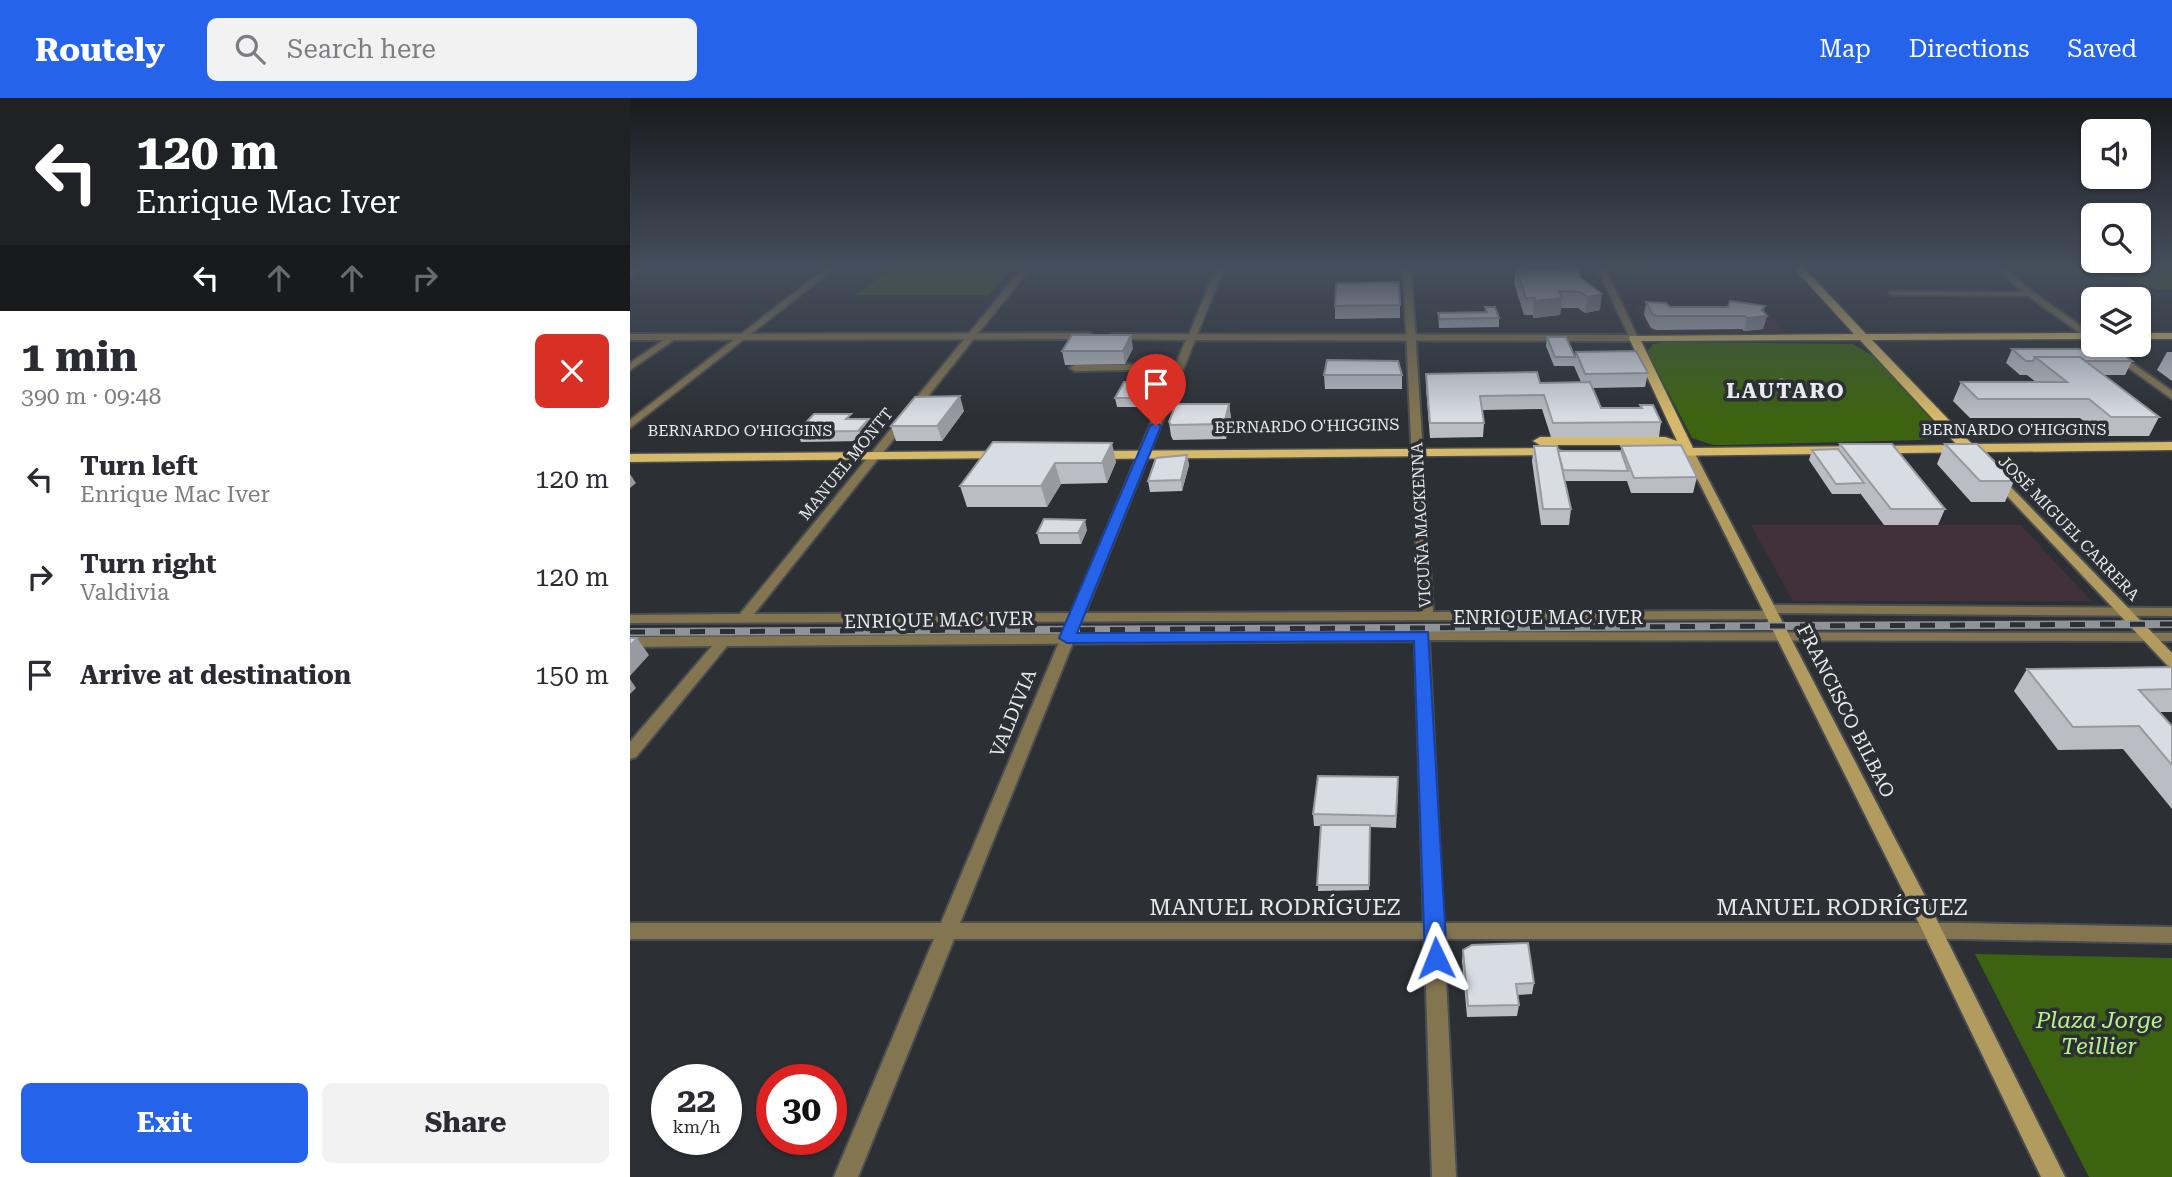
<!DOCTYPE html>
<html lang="en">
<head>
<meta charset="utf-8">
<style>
	:root { --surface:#fff; --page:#f2f2f3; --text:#2b2b33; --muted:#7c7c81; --accent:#2563eb }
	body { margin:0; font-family:"Roboto Serif",serif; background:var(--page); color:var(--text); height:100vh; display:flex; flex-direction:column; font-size:26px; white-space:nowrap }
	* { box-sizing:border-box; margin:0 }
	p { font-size:23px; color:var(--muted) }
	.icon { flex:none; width:38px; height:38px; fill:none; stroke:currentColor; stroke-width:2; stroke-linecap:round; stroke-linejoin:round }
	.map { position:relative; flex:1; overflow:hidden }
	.panel { display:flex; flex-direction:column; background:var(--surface); width:630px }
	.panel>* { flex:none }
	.guide { background:#202124; color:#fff; overflow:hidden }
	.buttons { position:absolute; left:1451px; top:21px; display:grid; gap:14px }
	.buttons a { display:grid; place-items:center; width:70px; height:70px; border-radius:10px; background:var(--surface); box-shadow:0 2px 5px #0004; font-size:35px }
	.speed { position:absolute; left:21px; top:966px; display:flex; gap:14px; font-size:35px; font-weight:700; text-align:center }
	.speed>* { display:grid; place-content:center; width:91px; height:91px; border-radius:50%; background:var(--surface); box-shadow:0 2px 5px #0004; line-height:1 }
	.speed small { font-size:18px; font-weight:400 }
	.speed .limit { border:10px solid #d22; background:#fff; color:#111 }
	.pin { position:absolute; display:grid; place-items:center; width:60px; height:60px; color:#fff; margin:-72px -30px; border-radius:50% 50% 50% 0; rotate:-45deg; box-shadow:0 0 7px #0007 }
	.pin .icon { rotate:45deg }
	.me { position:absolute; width:77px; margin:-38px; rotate:358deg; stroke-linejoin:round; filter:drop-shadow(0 0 5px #0008) }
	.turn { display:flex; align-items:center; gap:24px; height:147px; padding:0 21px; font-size:32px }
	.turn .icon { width:91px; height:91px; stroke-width:2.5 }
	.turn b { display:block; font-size:49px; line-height:60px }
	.lanes { display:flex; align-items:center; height:66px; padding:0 21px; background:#0003; justify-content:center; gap:35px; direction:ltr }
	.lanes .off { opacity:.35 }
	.round { display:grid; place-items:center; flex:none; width:74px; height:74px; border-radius:10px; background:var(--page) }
	.head { display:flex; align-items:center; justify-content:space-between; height:119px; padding:0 21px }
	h1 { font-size:42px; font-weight:700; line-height:52px }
	.cta { display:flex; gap:14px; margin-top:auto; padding:14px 21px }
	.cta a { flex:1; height:80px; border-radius:10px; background:var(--accent); color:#fff; font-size:28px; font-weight:700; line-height:80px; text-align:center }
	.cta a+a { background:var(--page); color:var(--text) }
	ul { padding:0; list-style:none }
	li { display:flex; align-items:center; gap:21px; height:98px; padding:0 21px }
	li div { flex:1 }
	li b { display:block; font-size:26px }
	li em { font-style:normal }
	header { display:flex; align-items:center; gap:42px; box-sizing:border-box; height:98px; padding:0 35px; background:var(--accent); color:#fff }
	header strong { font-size:33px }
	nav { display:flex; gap:38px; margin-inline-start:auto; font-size:24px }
	.search { width:490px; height:63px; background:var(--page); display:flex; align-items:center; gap:18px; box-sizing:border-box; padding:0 24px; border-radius:10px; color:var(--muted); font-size:26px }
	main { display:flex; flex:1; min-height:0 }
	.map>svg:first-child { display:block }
</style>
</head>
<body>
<header>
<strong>Routely</strong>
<div class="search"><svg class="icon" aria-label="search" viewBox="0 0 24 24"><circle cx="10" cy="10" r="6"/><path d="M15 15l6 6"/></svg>Search here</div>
<nav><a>Map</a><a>Directions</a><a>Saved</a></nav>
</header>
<main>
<section class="panel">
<div class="guide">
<div class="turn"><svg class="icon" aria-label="left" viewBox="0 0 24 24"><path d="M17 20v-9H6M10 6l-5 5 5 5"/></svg><div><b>120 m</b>Enrique Mac Iver</div></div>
<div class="lanes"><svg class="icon" aria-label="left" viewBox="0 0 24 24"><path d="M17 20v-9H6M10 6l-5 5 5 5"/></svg><svg class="icon off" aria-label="ahead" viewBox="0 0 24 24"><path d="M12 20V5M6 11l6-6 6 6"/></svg><svg class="icon off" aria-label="ahead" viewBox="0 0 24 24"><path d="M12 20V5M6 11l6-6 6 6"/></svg><svg class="icon off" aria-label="right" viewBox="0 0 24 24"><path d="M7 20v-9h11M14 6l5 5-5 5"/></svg></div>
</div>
<div class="head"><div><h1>1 min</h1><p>390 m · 09:48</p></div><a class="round" style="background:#d93025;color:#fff"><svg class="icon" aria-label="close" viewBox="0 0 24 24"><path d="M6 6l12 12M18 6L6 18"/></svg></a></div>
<ul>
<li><svg class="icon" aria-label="left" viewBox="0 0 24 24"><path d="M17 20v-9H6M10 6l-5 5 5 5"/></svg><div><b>Turn left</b><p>Enrique Mac Iver</p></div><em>120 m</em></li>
<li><svg class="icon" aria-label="right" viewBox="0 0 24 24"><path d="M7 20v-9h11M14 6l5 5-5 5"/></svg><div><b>Turn right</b><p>Valdivia</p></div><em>120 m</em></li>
<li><svg class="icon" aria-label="arrive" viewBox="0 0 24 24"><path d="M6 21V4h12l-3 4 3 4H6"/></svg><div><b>Arrive at destination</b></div><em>150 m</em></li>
</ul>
<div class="cta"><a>Exit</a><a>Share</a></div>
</section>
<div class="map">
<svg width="1542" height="1079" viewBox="0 0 1542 1079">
	<rect width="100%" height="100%" fill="#2c3035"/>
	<path fill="#433139" d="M1132 207 1155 234 1019 235 1005 208Z
		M1121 427H1391L1461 503H1163Z"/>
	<path fill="#3c6310" d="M264 168H384L359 197H227Z
		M1341 168H1542V192H1529L1498 182Z
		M1036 244 1222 246 1245 259 1308 329 1299 340 1290 342 1097 347H1083L1062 340 1017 254 1023 246Z
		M1345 856 1542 860V1079H1459Z"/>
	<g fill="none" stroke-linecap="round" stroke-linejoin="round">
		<g stroke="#4a4e52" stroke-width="4">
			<path id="minor" d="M10 168H20L0 179V174Z
				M199 168H208L0 330V322Z
				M394 168H402L124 516 789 514 773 168H781L803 514 1133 513 1134 508 1139 507 1542 510V518L1148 515 1147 520 1142 521 0 525V517L110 516Z
				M587 168H595L566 239 559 241 558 239Z
				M966 168H1080L1076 170 976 172 1008 240 1004 243 1000 240Z
				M1364 168H1373L1403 194 1463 237V244L1398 198 1263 197 1259 195 1263 193 1393 194Z
				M41 237 48 239 0 272V265Z
				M1467 247H1476L1542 293V301Z
				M549 266 554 269 552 271 445 273 440 270 445 267Z
				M792 534 1542 535V543L799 542 826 1079H802L785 543 97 548 6 659 0 661V644L82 548 0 549V539Z"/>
		</g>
		<g stroke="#4a4e52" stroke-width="4">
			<path id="tertiary" d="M0 236 460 235 464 238 460 241 0 242Z
				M484 236 1004 237 1008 240 1004 243 565 242 330 825H1330L1542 829V845L1330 841H324L228 1079H204L304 841H0V825H311L556 242 481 241V237Z"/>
		</g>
		<g stroke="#4a4e52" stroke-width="4">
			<path id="secondary" d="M1058 349 1063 352 1298 804 1435 1079H1411L1284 815 1053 352Z
				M1366 377 1370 378 1542 555V569L1537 567 1362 382V378Z"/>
		</g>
		<g stroke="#4a4e52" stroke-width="3">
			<path id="primary" d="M1162 168H1172L1236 236 1463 235V241L1242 242 1342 346 1542 344V352L1029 358 1022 354 1024 351 1040 350 1033 347H910L903 343 910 339H1035L1047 343 999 240 1000 238 1224 236ZM1230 242 1327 347 1063 350 1011 243Z
				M1508 235H1542V241H1508Z
				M927 350 934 354 932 357 462 361 455 357 462 353Z
				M374 353 379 354V360L0 364V356Z"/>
		</g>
		<use href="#minor" fill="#837550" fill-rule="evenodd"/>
		<use href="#tertiary" fill="#837550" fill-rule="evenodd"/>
		<use href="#secondary" fill="#b29b5f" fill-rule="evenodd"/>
		<use href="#primary" fill="#d6b969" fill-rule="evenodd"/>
		<g stroke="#909397" stroke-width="8">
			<path id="rail" d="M0 534 1542 526"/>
		</g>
		<use href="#rail" stroke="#2c3035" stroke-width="5" stroke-dasharray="15" stroke-linecap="butt"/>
	</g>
	<path fill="#babdc3" d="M929 168H947L951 180 970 212 955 215 948 210H931L930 217 903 220V217H894L884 185 886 169 929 170Z
		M1016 204 1040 209 1133 214 1137 218 1133 231 1114 233 1112 231 1026 232 1021 230 1014 217Z
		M770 207V220L705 221V208Z
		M855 209 869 220V229L809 230 808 215 855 214Z
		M917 239 945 259 946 254 1018 275 1015 289 962 290 971 310H1010V307L1031 324 1029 339H921L912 311 852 312 854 325 853 339 800 340 796 290V276L910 285 951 284 944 268H924L916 248Z
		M503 250 495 266 435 267 432 253Z
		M1382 251 1502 263 1495 277H1474L1529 319 1519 338H1471L1450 320H1340L1323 303 1331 284H1406L1397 277H1390L1376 265Z
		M1537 254H1542V283L1527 272Z
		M694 277H772V291H695Z
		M1145 286 1166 287 1165 291 1156 295 1144 290Z
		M521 293 513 309H487L485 300Z
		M599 306 601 320 596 341 543 342 541 338 539 324Z
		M334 313 312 343H266L261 328Z
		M223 321 243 330 232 343 171 344 167 334Z
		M363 344 486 364 477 385 431 386 417 409H337L330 388Z
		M1210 346 1315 411 1308 427H1254L1230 395V396H1202L1179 362 1182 352 1208 351Z
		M1315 346 1384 383 1375 404H1341L1307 366Z
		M904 348 928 353H991V348L1067 379 1063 395H1001L997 383H935L941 411 939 427H911L902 363Z
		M557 357 559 367 552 393 520 394 518 383Z
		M457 432 451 446H410L407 435Z
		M1542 569V614H1529L1542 628V711L1493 651 1428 652 1384 593 1397 571Z
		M768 691 766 730 740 729 739 792 688 793 691 728H684L683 716Z
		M833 852 904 885 902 896 887 897 889 907 887 918 837 919 832 863Z"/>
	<path fill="#979a9f" d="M972 196 970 212 955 215 957 199Z
		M932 200 930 217 903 220 904 203Z
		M1135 208 1132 218H1137L1133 231 1114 233 1117 220 1132 212Z
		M501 237 503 250 495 266 493 253Z
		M519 284 521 293 513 309 511 300Z
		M1166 287 1165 291 1156 295 1157 290Z
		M330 298 334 313 312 343 307 328Z
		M599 306 601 320 596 341 594 326Z
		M239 321 243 330 232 343 228 333Z
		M482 345 486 364 477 385 472 365Z
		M557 357 559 367 552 393 551 382Z
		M425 365 431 386 417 409 411 388Z
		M0 376 6 385 0 390Z
		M455 422 457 432 451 446 448 435Z
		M7 540 19 557 0 578V548Z
		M0 581 6 590 0 596Z"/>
	<path fill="#d8dce3" stroke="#979a9f" stroke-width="2" d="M930 168H947L951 180 972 196 957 199 950 194 929 193 932 200 904 203 905 200H896L886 169 930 170Z
		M769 184 770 207 705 208 706 185Z
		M1100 203 1135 208 1132 212 1137 218 1117 220 1115 218H1028L1023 217 1016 204 1036 205 1040 209H1098Z
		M855 209H865L869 220 810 221 808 215 857 214Z
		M442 237H501L493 253H432Z
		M917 239H936L945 259H925Z
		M1382 251H1486L1502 263H1456L1450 259H1405L1403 263H1396Z
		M1006 253 1018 275 955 276 946 254Z
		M1405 259H1450L1529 319H1481L1459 301H1348L1331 284H1437Z
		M697 262 768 263 772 277H694Z
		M907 274 910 285 960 284 971 310H1012L1010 307H1023L1031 324 923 325 914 297 850 298 854 325H800L796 276Z
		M1151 281 1166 287 1157 290 1145 286Z
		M494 284H519L511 300H485Z
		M330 298 307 328H261L285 299Z
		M546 306H599L594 326 541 327 539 324Z
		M184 316H221L216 321H239L228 333 167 334Z
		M363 344 482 345 472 365H425L411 388H330Z
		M1210 346H1262L1315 411H1261Z
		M1315 346H1347L1384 383H1350Z
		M1051 347 1067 379 1004 380 991 348Z
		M904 348H927L941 411H913Z
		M1208 351 1234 385 1206 386 1182 352Z
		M928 353H991L998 373 933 372Z
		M557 357 551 382 518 383 526 360Z
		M414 421 455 422 448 435H407Z
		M0 540H7L0 548Z
		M1542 569V591L1509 592 1542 628V667L1509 628 1443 629 1397 571Z
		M688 678 768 679 766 718 683 716Z
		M691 727H740L739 787H687Z
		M898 845 904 885 886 886 889 907 838 908 833 852 842 847Z"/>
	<linearGradient id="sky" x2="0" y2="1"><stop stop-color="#181a1d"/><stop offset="0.53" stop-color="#454e5c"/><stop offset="1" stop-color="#454e5c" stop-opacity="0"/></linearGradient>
	<rect width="1542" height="319" fill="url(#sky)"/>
	<path fill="#2563eb" stroke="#184099" stroke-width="2" d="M526 324 531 328 447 535 798 534 817 860 814 868 806 871 798 868 795 860 784 543 437 545 429 540 520 328Z"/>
	<g text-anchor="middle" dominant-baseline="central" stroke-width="7" stroke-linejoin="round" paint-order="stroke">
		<g font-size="16" fill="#e8eaed" stroke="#2c3035">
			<text transform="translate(677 328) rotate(-1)">BERNARDO O'HIGGINS</text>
			<text x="1384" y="331">BERNARDO O'HIGGINS</text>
			<text x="110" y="332">BERNARDO O'HIGGINS</text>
			<text transform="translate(216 366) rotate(-51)">MANUEL MONTT</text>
			<text transform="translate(791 427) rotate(-93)">VICUÑA MACKENNA</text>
			<text transform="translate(1439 430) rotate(46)">JOSÉ MIGUEL CARRERA</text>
		</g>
		<g font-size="19" fill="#e8eaed" stroke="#2c3035">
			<text x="918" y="519">ENRIQUE MAC IVER</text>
			<text transform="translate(309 522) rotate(-1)">ENRIQUE MAC IVER</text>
			<text transform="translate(1216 613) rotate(63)">FRANCISCO BILBAO</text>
			<text transform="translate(383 615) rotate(-68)">VALDIVIA</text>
		</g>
		<g font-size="21" font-weight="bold" letter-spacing="2" fill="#e8eaed" stroke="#2c3035">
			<text x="1156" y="293">LAUTARO</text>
		</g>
		<g font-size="23" fill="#e8eaed" stroke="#2c3035">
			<text x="645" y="809">MANUEL RODRÍGUEZ</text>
			<text x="1212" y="809">MANUEL RODRÍGUEZ</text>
		</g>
		<g font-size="23" font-style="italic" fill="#b7f486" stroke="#2c3035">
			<text x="1469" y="922">Plaza Jorge<tspan x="1469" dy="26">Teillier</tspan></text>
		</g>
	</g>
</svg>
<div class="buttons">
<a><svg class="icon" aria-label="sound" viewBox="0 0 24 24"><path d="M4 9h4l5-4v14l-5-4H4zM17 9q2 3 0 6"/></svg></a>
<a><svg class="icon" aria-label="search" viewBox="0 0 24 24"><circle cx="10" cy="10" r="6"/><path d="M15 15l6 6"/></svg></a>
<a><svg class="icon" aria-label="layers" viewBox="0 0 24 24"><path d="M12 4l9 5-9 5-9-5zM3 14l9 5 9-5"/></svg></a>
</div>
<div class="speed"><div>22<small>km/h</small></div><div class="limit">30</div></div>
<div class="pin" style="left:526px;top:328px;background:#d93025"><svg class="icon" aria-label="arrive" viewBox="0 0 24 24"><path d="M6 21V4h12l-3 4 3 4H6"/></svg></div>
<svg class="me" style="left:806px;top:860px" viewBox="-20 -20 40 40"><path d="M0-17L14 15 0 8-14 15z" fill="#2563eb" stroke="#fff" stroke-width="4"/></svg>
</div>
</main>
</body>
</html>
